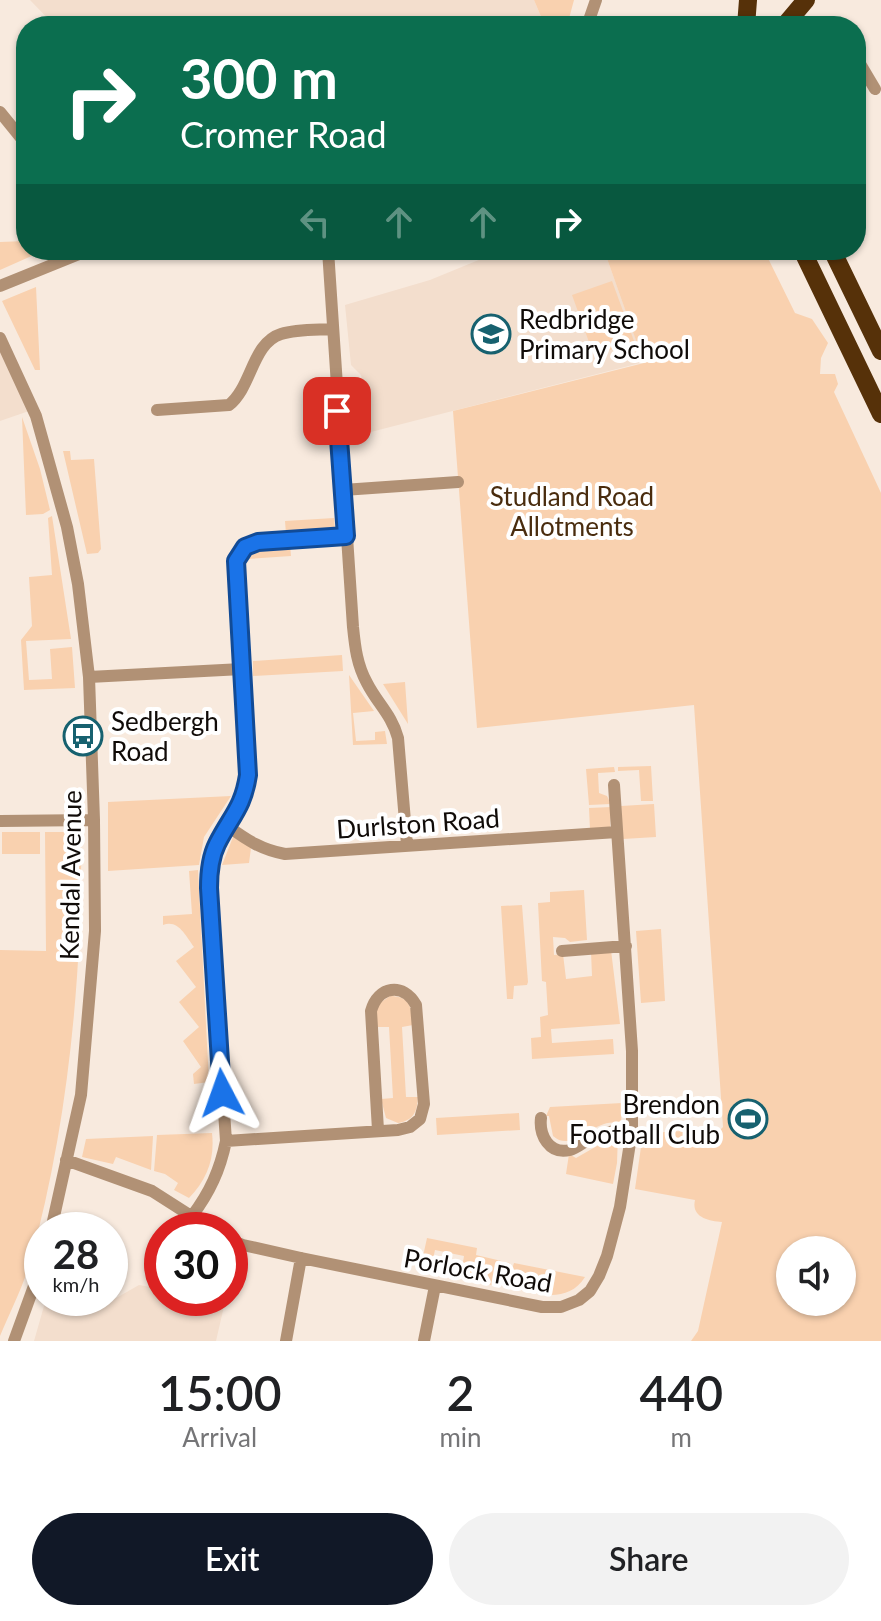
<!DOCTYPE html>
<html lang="en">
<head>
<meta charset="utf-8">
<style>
	:root { --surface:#fff; --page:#f2f2f2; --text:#202124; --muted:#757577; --accent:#111827 }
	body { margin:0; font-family:Lato,sans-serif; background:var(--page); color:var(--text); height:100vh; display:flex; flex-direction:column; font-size:30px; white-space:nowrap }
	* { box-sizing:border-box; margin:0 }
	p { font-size:26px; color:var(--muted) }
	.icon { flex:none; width:44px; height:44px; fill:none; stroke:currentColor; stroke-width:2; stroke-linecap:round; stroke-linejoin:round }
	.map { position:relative; height:1341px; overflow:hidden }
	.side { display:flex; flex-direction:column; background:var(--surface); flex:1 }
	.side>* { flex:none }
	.banner { position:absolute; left:16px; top:16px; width:850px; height:244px; border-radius:32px; box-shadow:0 2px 6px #0004; background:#0b6e4f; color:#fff; overflow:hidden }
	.buttons { position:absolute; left:776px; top:1236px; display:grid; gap:16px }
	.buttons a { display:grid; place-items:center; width:80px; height:80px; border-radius:50%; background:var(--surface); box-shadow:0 2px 6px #0004; font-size:40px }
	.speed { position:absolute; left:24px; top:1212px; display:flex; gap:16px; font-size:40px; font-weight:700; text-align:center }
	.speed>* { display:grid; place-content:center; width:104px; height:104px; border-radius:50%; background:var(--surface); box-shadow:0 2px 6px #0004; line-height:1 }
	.speed small { font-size:20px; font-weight:400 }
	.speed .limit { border:12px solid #d22; background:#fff; color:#111 }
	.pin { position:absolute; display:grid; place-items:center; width:68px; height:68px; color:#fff; margin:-34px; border-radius:16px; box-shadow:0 4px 12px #0006 }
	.me { position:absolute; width:88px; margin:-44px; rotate:356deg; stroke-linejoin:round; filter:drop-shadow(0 0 6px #0008) }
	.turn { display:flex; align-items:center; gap:28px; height:168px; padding:0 32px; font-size:36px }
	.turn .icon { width:104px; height:104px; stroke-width:2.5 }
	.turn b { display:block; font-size:56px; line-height:68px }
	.lanes { display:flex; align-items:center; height:76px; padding:0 32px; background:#0003; justify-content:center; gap:40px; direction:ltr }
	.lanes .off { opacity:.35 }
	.eta { display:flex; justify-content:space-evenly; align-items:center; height:136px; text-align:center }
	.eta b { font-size:48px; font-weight:600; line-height:56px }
	.button { display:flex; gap:16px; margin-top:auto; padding:16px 32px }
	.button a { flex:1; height:92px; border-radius:48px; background:var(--accent); color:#fff; font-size:32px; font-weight:600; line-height:92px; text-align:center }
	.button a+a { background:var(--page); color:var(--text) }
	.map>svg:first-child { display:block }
</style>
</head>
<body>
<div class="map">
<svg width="881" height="1341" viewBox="0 0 881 1341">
	<rect width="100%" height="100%" fill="#f8eade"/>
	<path fill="#f3decd" d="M30 0H534L545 26H55Z
		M503 250H604L644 362 363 434 357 402 364 388 361 375 351 365 345 305 430 280Z
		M0 351 29 411 0 421Z
		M139 1285 162 1289V1298H204L225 1302 216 1341H34L44 1306 90 1313Z"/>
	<path fill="#f9d1af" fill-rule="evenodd" d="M534 0H574L567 26H556L554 23 545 26Z
		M26 241V250H45L0 270V242Z
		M604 250H764L795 313 812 319 828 343 821 358 820 374H835L838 384 834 392 881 493V1341H691L698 1331 722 1222C708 1221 691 1217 695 1200L635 1189 642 1140 650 1133 699 1130 715 1135 723 1127 694 705 477 728 453 411 644 363ZM790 1250H842V1302H790Z
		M612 281 634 341 594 356 572 295Z
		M36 287 40 370H35L2 301Z
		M22 417 40 469 50 510 43 514 26 515Z
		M63 451H70L71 460 94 459 101 549 98 553 87 554Z
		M52 516 71 639 26 641 29 680 52 679 50 649 72 647 75 688 24 690 21 640 32 626 29 577 52 575 48 518Z
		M334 518 335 529 286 534 285 521Z
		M290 544 291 556 247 559V551L250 548Z
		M342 655 343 671 253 676V661Z
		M349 675 374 711 353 713 356 741 375 740V732L385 731 387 744 353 745Z
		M405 682 408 724 383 684Z
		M651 766 653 801H641L639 770 618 771V767Z
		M614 767 615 772 598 773 599 793 607 796 611 804 589 805 586 769Z
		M231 796 204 837 199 865 108 871V802Z
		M654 804 656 837 623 839 621 806Z
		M611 807 610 827 590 829 589 808Z
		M2 832H40V854H2Z
		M45 832H81C83 971 68 1127 30 1262 23 1287 10 1312 0 1336V950L46 951Z
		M233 837 251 848 249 863 222 865Z
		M198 870 209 1082 194 1084 193 1074 201 1067 183 1041 199 1027 179 1002 196 987 176 961 194 947C186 936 178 919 163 925V916L192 914 189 871Z
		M584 890 587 940 570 942 565 938 553 937 554 955 563 954 566 979 592 976 591 952 611 950 620 1024 551 1029 552 1043 613 1039 614 1054 532 1059 531 1038 541 1037 540 1017 548 1015 546 982 542 981 538 903 550 902V892Z
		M522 905 528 982 527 985 514 986 513 999H507L501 906Z
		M661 929 665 1001 641 1003 636 931Z
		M390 996C410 996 412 1008 413 1025L402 1027 406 1097H418C417 1112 414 1120 398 1123L386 1118 381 1099 393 1098 389 1027H377V1005Z
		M622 1103 621 1124C596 1114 574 1155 553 1136L549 1116H546L550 1107Z
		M519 1113 520 1130 437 1135 436 1118Z
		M212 1133C215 1159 207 1179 189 1198L174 1190 178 1183 165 1174 154 1171 157 1135Z
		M618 1134 617 1163 613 1184 566 1174 569 1154 576 1158Z
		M153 1136 151 1170 116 1157 113 1164 82 1157 86 1139Z
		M427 1238 477 1248 476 1255 510 1263 509 1269 496 1266 493 1279 502 1281 501 1287 451 1276 452 1272 461 1274 464 1256 435 1250 431 1268 441 1270 440 1275 420 1270Z
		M514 1263 585 1277C568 1304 538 1294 512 1288L513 1284 523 1285 525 1273 512 1269Z"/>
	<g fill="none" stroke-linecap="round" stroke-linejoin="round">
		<path stroke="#b19175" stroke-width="12" d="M587 26 596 0
			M856 57 875 89
			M0 112 26 144
			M328 250 353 627C355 647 357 665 367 683 377 703 392 715 398 738L407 845
			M0 286 89 250
			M0 338 36 416 67 527 78 584 89 677 94 820 95 931 81 1095 51 1230
			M157 410 229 405C252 387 252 343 281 334 297 329 317 330 333 329
			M343 490 458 482
			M89 677 242 669
			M0 821 94 820
			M229 827C247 840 262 850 285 854L617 832
			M562 951 626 946
			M541 1118C539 1135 549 1155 570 1150 577 1148 582 1143 588 1140 602 1133 616 1129 632 1130
			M226 1141 398 1130 410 1127 420 1119 424 1104 416 1005C403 982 378 986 371 1011L378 1130
			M66 1160 152 1191 213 1230
			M192 1216C210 1192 220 1170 226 1141L209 888C209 873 210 858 217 844 231 817 243 808 248 775L237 557 245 547 258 542 346 536
			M230 1240 243 1245 301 1258 542 1307H561L579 1300 590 1291 599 1276 607 1256 620 1207 632 1130V1051L614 785
			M14 1341 42 1264
			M286 1341 301 1258
			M424 1341 435 1286"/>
		<path stroke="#563109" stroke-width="18" d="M746 26 748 0
			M784 26 806 0
			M802 250 881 414
			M832 250 881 351"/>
	</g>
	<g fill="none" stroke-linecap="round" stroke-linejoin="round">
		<g stroke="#114b97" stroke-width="20">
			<path id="route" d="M222 1093 209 888C209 873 210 858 217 844 231 816 243 808 248 775L236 561 245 547 258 542 346 536 337 411"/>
		</g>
		<use href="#route" stroke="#1a73e8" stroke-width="14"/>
	</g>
	<defs>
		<g id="school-ring" transform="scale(2)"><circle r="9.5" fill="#fff" stroke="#17616f" stroke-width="1.5"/><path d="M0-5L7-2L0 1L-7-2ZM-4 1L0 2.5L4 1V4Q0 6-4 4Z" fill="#17616f"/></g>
		<g id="bus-ring" transform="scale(2)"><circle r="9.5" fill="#fff" stroke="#17616f" stroke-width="1.5"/><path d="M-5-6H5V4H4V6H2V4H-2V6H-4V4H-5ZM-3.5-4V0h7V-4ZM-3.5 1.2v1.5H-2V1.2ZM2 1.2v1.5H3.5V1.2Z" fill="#17616f"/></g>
		<g id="stadium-ring" transform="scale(2)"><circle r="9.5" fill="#fff" stroke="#17616f" stroke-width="1.5"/><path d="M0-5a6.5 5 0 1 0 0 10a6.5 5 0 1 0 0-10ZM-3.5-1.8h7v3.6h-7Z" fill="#17616f"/></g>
	</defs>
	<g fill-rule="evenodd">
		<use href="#school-ring" x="491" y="334"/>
		<use href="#bus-ring" x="83" y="736"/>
		<use href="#stadium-ring" x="748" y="1119"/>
	</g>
	<g text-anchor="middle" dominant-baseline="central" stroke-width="8" stroke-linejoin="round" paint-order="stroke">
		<g font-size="26" fill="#100b08" stroke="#fff" text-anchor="start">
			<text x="519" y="319">Redbridge<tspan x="519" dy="30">Primary School</tspan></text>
			<text x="111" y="721">Sedbergh<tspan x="111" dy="30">Road</tspan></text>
			<text x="720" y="1104" text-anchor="end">Brendon<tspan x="720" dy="30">Football Club</tspan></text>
		</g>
		<g font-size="26" fill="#492c0e" stroke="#fff">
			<text x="572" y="496">Studland Road<tspan x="572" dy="30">Allotments</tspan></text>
		</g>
		<g font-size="26" fill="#100b08" stroke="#fff">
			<text transform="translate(418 823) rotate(-4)">Durlston Road</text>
			<text transform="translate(70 875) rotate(-89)">Kendal Avenue</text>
			<text transform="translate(478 1270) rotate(10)">Porlock Road</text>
		</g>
	</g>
</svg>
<div class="buttons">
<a><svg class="icon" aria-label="sound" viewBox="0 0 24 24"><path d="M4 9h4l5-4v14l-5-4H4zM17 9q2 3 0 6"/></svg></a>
</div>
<div class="speed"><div>28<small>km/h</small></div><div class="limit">30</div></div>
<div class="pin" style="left:337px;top:411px;background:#d93025"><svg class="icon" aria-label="arrive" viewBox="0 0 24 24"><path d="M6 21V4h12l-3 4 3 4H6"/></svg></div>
<svg class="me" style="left:222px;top:1093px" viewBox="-20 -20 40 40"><path d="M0-17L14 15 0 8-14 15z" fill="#1a73e8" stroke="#fff" stroke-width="4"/></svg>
<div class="banner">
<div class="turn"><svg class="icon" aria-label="right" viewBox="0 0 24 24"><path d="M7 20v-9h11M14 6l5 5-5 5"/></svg><div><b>300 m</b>Cromer Road</div></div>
<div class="lanes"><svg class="icon off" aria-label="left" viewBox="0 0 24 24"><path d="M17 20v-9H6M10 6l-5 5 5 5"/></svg><svg class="icon off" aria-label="ahead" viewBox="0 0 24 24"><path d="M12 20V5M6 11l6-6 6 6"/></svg><svg class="icon off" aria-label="ahead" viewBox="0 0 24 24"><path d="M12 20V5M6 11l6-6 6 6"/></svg><svg class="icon" aria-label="right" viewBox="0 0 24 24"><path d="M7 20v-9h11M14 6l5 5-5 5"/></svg></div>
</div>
</div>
<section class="side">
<div class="eta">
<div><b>15:00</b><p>Arrival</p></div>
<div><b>2</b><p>min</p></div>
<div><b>440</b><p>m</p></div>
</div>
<div class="button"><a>Exit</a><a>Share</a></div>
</section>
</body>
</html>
